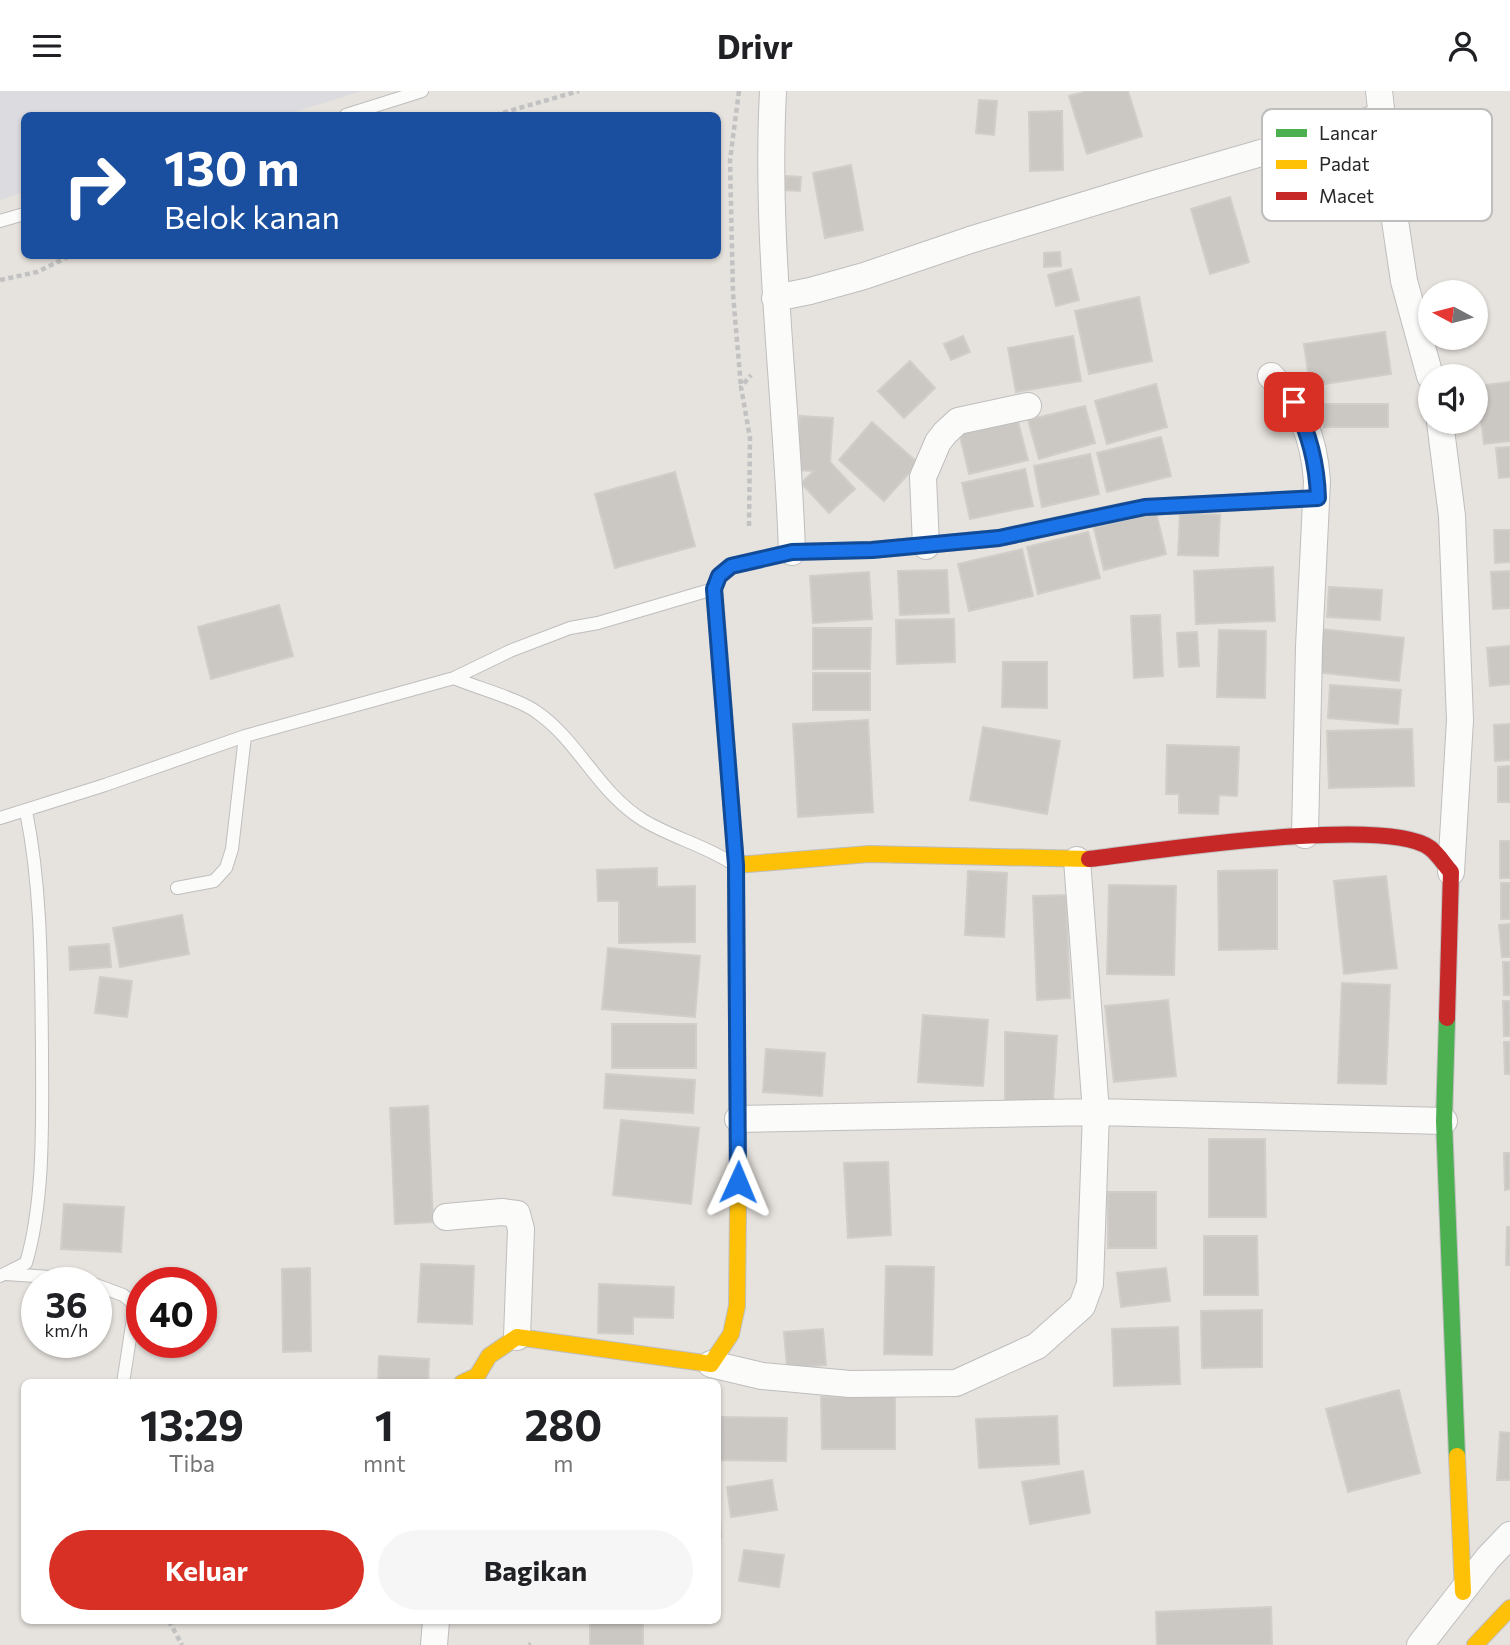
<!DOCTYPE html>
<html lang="id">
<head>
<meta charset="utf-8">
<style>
	:root { --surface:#fff; --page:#f6f6f6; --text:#202124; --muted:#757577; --accent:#d93025 }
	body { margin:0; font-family:Commissioner,sans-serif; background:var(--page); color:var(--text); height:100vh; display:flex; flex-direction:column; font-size:26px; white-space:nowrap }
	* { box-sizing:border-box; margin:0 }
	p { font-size:23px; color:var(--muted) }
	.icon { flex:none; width:38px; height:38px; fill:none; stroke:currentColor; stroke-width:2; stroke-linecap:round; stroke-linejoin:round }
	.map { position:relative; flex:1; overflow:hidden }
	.drawer { position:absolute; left:21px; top:1288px; width:700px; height:245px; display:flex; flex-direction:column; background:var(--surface); border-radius:10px; box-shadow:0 2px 5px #0004 }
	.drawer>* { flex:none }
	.guide { position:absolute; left:21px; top:21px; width:700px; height:147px; border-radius:10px; box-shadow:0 2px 5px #0004; background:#1a4fa0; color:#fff; overflow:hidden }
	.needle { width:46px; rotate:277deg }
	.tools { position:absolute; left:1418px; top:189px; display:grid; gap:14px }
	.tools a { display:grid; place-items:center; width:70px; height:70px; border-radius:50%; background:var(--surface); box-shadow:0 2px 5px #0004; font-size:35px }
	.speed { position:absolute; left:21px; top:1176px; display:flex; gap:14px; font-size:35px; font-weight:700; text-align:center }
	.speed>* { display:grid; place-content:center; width:91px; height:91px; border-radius:50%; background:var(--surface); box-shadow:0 2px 5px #0004; line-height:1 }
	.speed small { font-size:18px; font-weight:400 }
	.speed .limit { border:10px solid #d22; background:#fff; color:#111 }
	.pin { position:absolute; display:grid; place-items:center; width:60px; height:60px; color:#fff; margin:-30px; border-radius:14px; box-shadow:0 4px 10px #0006 }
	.me { position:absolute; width:77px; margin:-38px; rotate:1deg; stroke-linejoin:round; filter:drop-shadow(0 0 5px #0008) }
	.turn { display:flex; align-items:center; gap:24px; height:147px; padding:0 28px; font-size:32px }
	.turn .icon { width:91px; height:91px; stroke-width:2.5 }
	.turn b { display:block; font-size:49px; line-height:60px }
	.eta { display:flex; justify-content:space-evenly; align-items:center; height:119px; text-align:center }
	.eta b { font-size:42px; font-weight:700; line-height:49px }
	.action { display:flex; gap:14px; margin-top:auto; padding:14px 28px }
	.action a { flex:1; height:80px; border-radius:42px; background:var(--accent); color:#fff; font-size:28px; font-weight:700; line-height:80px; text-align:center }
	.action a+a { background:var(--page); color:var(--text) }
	header { display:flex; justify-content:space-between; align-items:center; height:91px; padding:0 28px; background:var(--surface); font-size:32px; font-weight:700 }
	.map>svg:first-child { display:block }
</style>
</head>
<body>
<header><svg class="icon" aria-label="menu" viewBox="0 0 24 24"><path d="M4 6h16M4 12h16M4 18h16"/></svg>Drivr<svg class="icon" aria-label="person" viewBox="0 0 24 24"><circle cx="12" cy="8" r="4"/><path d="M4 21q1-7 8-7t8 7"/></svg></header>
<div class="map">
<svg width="1510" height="1554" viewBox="0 0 1510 1554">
	<rect width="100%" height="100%" fill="#e6e2dd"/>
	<path fill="#dcdce0" d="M0 0H362L285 24H24V101L0 109Z"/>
	<path fill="#cbc8c4" stroke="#d1cec9" stroke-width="2" d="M1087 0H1128L1142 45 1087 63 1069 5Z
		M979 9 997 10 994 44 976 42Z
		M1062 20 1063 79 1030 80 1029 21Z
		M851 74 863 139 825 147 813 82Z
		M786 85 801 86 800 100 784 99Z
		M1230 106 1249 171 1210 183 1191 118Z
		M1060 161 1061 175 1044 176V162Z
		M1071 178 1079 209 1056 215 1048 184Z
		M1139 206 1152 270 1089 283 1075 220Z
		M1385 241 1391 283 1310 295 1304 253Z
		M963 245 970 261 951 269 944 253Z
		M1073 245 1081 290 1016 301 1008 257Z
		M910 270 935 297 904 327 878 300Z
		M1510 291V350L1484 353 1477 295Z
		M1156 293 1167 336 1107 353 1095 310Z
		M1324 313H1388V336H1324Z
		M1085 315 1095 352 1039 368 1028 329Z
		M800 325 833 327 830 371 855 398 829 422 801 392 814 380 796 379Z
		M1017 327 1028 369 969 383 959 341Z
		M872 331 918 372 884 410 839 369Z
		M1161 346 1171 385 1107 401 1097 362Z
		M1510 356V386L1499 387 1496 357Z
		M1090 363 1099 403 1042 416 1034 375Z
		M1025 378 1033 415 970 428 962 392Z
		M675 381 695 455 615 477 595 403Z
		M1156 421 1166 463 1104 479 1094 437Z
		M1180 422 1220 424 1218 465 1178 464Z
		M1494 439H1510V471L1495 472Z
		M1088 441 1100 487 1038 503 1027 456Z
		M1022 458 1033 505 969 520 958 473Z
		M1273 476 1275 530 1196 533 1194 480Z
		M947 479 949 522 900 524 898 480Z
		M1510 480V517L1493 518 1491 481Z
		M869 481 872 528 813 532 810 485Z
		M1329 496 1382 499 1380 529 1327 526Z
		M279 514 293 565 211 588 198 536Z
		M1160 524 1163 585 1134 587 1131 525Z
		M954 528 955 571 897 573 896 529Z
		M813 537H871L870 578H813Z
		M1320 538 1404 547 1399 590 1315 581Z
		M1219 539 1266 540 1265 607 1217 606Z
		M1197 541 1199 575 1179 576 1177 542Z
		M1510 555V593L1490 595 1487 557Z
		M1003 571H1047V617L1002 616Z
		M813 582H870V619H813Z
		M1330 594 1401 599 1398 633 1328 627Z
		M868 629 873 721 798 726 793 633Z
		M1510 633V669L1495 670 1494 634Z
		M983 636 1060 650 1047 723 970 709Z
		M1412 638 1414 695 1329 697 1327 640Z
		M1167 654 1239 656 1237 705 1219 704 1218 723 1179 722V703H1166Z
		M1510 675V711H1498V676Z
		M1500 750H1510V787H1500Z
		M657 777V796L695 795V851L619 852V810H598L597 779Z
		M1277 779V858L1219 859 1218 780Z
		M968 780 1007 782 1004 846 965 844Z
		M1386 785 1397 877 1344 883 1334 790Z
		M1501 792H1510V828H1501Z
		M1109 794 1176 795 1174 884 1107 883Z
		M1066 804 1070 907 1037 909 1033 805Z
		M182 824 189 863 120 876 113 837Z
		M1510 833V866H1502L1499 834Z
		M109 853 111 876 70 879 69 856Z
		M608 857 700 865 695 926 602 918Z
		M1503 871H1510V904H1504Z
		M100 886 132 890 127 926 95 922Z
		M1342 892 1390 894 1386 993 1338 992Z
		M1168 909 1176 985 1114 991 1105 915Z
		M1503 910H1510V945H1504Z
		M923 924 988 929 983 995 918 991Z
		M612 933H696V977H612Z
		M1005 941 1057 945 1053 1010 1005 1014Z
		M1504 951H1510V983H1505Z
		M766 958 825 962 822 1005 763 1001Z
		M606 983 695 989 693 1022 604 1017Z
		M428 1015 433 1131 395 1133 390 1017Z
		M621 1029 699 1037 691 1113 613 1104Z
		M1209 1048H1265L1266 1126H1209Z
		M1504 1062H1510V1098L1505 1099Z
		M888 1071 891 1144 848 1147 844 1072Z
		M1108 1101H1156V1157H1108Z
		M64 1113 124 1116 121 1161 61 1158Z
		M1507 1136H1510V1174H1506Z
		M1204 1145H1257L1258 1204H1204Z
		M421 1173 474 1175 472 1233 418 1231Z
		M886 1175 934 1176 932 1264 884 1263Z
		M310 1177 311 1260 283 1261 282 1178Z
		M1166 1177 1170 1210 1121 1216 1117 1182Z
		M599 1193 674 1196 673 1227 633 1226V1243L598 1242Z
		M1262 1219V1276L1202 1277 1201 1220Z
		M1178 1236 1180 1293 1114 1295 1112 1238Z
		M823 1238 826 1274 787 1277 784 1241Z
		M379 1265 429 1268 428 1292 378 1291Z
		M1399 1299 1420 1382 1348 1401 1326 1318Z
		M895 1305V1358H822L821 1306Z
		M1057 1325 1059 1373 979 1377 976 1328Z
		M721 1326 787 1327 786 1370 719 1369Z
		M1500 1341 1510 1342V1389H1497Z
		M1083 1380 1090 1422 1030 1433 1022 1391Z
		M772 1389 777 1419 731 1426 727 1396Z
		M718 1396 721 1446H718Z
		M744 1459 784 1464 779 1496 739 1490Z
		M1271 1516 1272 1554H1157L1156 1521Z
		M590 1530H643V1554H590Z"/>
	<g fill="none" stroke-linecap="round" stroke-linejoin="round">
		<g stroke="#bfbebf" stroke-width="14">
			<path id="lane" d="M346 24 422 0
				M0 130 24 123
				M454 587C477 597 520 608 538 622 579 651 598 701 643 729 671 746 703 754 730 771
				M0 727 105 694 245 645 454 587 510 560 570 537 598 532 710 499
				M177 797 214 790 226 777 232 758 245 645
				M6 1183 65 1187 87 1192
				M0 1185 26 1172C45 1108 42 1026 42 959 41 878 42 800 26 720
				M96 1194 123 1204 133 1212V1228L123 1292"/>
		</g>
		<g stroke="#bfbebf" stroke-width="28">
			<path id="street" d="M773 0C765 154 787 307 792 461
				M1379 0 1389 89 1404 190 1430 285
				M775 207 810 200 864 185 970 149 1144 96 1261 62 1319 48 1381 25
				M1271 285C1301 317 1314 345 1317 390L1309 556 1305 744
				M1440 331 1452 425 1460 629 1451 781
				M926 455 923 386 938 351 945 342 958 330 1028 315
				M738 1028 1096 1021 1444 1030
				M446 1126 502 1121 517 1123 521 1138 517 1246
				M711 1273 762 1285 850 1293 956 1292 1037 1255 1082 1215 1090 1193 1096 1021 1077 769
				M434 1554 436 1530
				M1420 1554 1488 1467 1510 1444"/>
		</g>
		<g stroke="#bfbebf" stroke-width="18">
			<path id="fast" d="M1124 420 1145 416 1318 407
				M715 506 736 774 738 1115
				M1447 927 1444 1030 1457 1365"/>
		</g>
		<g stroke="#bfbebf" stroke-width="18">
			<path id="slow" d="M736 774 869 763 1089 768
				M462 1292 477 1285 489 1265 517 1246 711 1273 731 1243 737 1215 738 1115
				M1457 1365 1463 1501
				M1475 1554 1510 1517"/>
		</g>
		<g stroke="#bfbebf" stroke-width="18">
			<path id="jam" d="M715 506 714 498 719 485 731 475 792 461 871 459 999 447 1124 420
				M1089 768C1150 761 1386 724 1430 757 1438 763 1444 773 1451 781L1447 927"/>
		</g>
		<path stroke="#c2c2c2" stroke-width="4.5" stroke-dasharray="5 3.5" stroke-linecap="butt" d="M739 0 730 69 733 203 741 296
			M495 24 579 0
			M0 189 37 181 72 164
			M749 435 750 347 741 296 751 284
			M169 1530 182 1554
			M529 1554 531 1553"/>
		<use href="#lane" stroke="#fbfbfa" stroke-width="12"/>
		<use href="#street" stroke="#fbfbfa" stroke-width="26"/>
		<use href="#fast" stroke="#4caf50" stroke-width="16"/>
		<use href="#slow" stroke="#ffc107" stroke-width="16"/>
		<use href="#jam" stroke="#c62828" stroke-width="16"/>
	</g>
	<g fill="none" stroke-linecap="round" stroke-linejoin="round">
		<g stroke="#114b97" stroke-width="18">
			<path id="route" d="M738 1091 736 774 714 498 719 485 731 475 792 461 872 459 999 447 1145 416 1318 407C1317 372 1309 343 1294 311"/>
		</g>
		<use href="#route" stroke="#1a73e8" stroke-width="12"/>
	</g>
	<rect x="1262" y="18" width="230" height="112" rx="10" fill="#fff" stroke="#bebebe" stroke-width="2"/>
	<rect x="1276" y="38" width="31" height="8" fill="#4caf50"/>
	<rect x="1276" y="69" width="31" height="9" fill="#ffc107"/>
	<rect x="1276" y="101" width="31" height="8" fill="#c62828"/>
	<g font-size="19" fill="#272727">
		<text x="1319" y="49">Lancar</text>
		<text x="1319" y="80">Padat</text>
		<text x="1319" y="112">Macet</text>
	</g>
</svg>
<div class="tools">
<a><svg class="needle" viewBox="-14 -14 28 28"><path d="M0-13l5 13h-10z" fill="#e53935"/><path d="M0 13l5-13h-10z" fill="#757577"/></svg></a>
<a><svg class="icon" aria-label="sound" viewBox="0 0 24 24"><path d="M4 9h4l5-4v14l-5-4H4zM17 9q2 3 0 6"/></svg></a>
</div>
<div class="speed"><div>36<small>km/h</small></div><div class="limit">40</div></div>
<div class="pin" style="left:1294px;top:311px;background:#d93025"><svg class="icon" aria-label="arrive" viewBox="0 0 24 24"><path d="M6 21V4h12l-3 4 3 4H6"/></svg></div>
<svg class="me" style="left:738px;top:1091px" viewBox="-20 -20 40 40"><path d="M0-17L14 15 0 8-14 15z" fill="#1a73e8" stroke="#fff" stroke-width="4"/></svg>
<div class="guide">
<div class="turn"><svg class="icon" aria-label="right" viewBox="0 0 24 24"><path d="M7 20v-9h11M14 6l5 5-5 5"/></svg><div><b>130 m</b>Belok kanan</div></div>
</div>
<section class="drawer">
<div class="eta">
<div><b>13:29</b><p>Tiba</p></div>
<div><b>1</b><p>mnt</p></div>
<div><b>280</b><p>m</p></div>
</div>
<div class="action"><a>Keluar</a><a>Bagikan</a></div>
</section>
</div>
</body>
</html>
